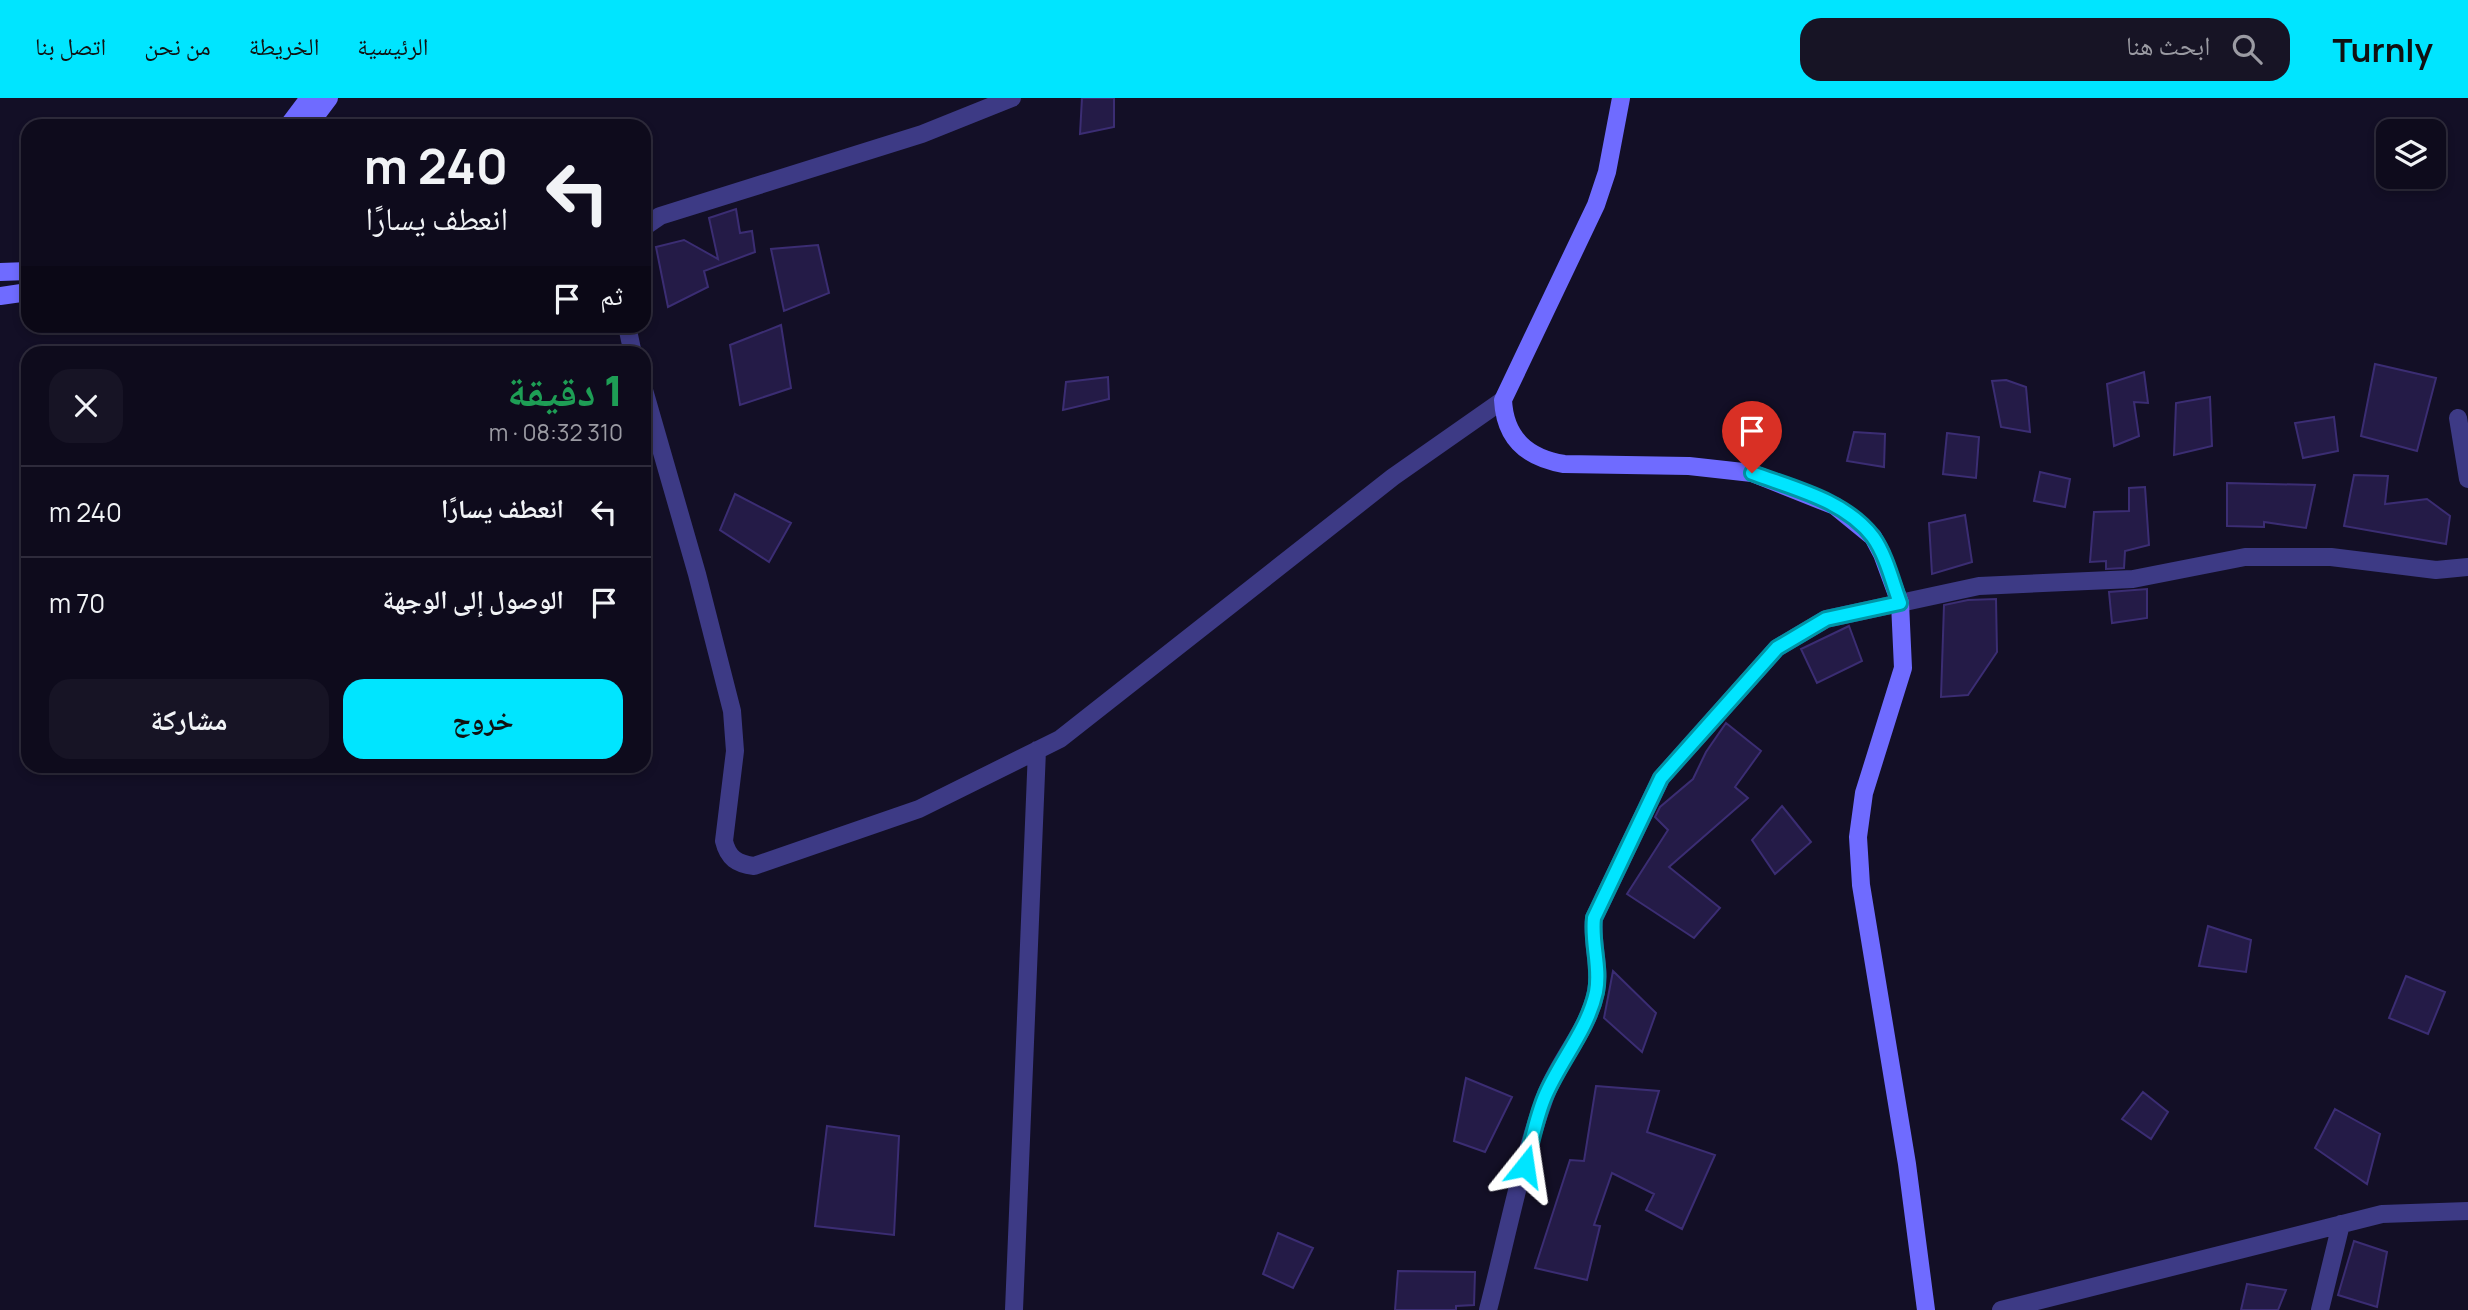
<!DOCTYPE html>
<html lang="ar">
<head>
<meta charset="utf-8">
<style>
	:root { --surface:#0e0b1c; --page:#171425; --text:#f1f3f6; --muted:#9b9ba3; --line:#2e2b3b; --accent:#00e5ff }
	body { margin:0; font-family:Manrope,"Noto Naskh Arabic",sans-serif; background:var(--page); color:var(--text); direction:rtl; height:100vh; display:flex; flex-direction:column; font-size:26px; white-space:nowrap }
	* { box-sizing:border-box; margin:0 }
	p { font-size:23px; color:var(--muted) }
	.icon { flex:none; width:38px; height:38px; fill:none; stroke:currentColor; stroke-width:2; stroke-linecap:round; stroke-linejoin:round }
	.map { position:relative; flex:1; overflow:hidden; direction:ltr }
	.sheet { position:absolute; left:21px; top:248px; width:630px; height:427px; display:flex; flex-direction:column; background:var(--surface); border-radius:21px; box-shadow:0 4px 10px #0003,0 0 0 2px var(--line); direction:rtl }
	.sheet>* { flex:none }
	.guide { position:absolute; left:21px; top:21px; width:630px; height:214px; border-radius:21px; box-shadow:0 4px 10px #0003,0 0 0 2px var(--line); direction:rtl; background:#0e0b1c; color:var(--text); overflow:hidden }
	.fabs { position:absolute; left:2376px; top:21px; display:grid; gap:14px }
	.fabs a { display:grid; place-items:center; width:70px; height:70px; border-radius:14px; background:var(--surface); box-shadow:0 4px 10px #0003,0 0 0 2px var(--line); font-size:35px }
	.pin { position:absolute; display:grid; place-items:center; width:60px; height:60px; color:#fff; margin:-72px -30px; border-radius:50% 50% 50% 0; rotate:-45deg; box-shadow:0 0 7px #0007 }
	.pin .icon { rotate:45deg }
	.me { position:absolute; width:77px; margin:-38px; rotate:15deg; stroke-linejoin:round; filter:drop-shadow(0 0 5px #0008) }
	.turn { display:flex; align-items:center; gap:24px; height:147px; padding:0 28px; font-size:32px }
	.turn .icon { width:91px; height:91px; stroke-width:2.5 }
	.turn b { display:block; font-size:49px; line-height:60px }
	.then { display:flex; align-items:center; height:66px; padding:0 28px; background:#0003; gap:14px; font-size:26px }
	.round { display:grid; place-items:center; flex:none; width:74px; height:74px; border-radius:21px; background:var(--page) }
	.head { display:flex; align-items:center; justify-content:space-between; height:119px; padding:0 28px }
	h1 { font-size:42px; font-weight:800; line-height:52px; color:#1e9e55 }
	.button { display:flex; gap:14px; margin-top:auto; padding:14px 28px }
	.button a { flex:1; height:80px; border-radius:21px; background:var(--accent); color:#111; font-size:28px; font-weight:800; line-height:80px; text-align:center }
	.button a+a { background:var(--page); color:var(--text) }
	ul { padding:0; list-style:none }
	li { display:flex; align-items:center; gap:21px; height:91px; padding:0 28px; border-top:2px solid var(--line) }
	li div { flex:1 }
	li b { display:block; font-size:26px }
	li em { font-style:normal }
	header { display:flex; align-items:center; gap:42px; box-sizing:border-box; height:98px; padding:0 35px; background:var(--accent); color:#111 }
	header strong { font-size:33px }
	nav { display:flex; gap:38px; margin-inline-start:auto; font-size:24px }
	.search { width:490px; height:63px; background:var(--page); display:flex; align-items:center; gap:18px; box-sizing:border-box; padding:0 24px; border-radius:21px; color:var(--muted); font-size:26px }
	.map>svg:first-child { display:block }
</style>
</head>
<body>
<header>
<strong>Turnly</strong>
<div class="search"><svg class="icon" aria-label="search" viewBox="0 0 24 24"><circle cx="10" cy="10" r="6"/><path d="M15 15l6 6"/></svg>ابحث هنا</div>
<nav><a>الرئيسية</a><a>الخريطة</a><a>من نحن</a><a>اتصل بنا</a></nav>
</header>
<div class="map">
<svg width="2468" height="1212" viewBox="0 0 2468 1212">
	<rect width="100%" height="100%" fill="#130f26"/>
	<path fill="#241b47" stroke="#3b2d73" stroke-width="2" d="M1082 0H1114V29L1080 36Z
		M736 111 740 135 752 133 755 154 704 173 708 189 668 209 656 149 684 142 718 161 709 120Z
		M818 147 829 195 784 213 771 151Z
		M781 227 791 290 740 307 730 247Z
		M2375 266 2436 280 2417 353 2361 338Z
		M2144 274 2148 305 2134 304 2139 338 2114 348 2107 286Z
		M1108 279 1109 301 1063 312 1066 284Z
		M2006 282 2026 289 2030 334 2001 329 1992 283Z
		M2210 299 2212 348 2174 357 2176 305Z
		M2334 319 2338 353 2303 360 2295 325Z
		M1854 334 1885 336 1884 369 1847 363Z
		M1947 335 1979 339 1976 380 1943 376Z
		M2040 374 2070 381 2065 409 2034 403Z
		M2354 377 2388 378 2385 406 2427 401 2450 418 2446 446 2344 428Z
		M2227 385 2315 387 2306 430 2264 424V429L2227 428Z
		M2145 389 2149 447 2125 453 2124 470 2106 471V463L2090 464 2094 414 2129 413V390Z
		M735 396 791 425 769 464 720 432Z
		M1965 417 1972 464 1932 476 1929 425Z
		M2147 491V520L2112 525 2109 494Z
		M1996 501 1997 554 1968 597 1941 599 1944 507 1968 502Z
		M1849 528 1862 563 1817 585 1801 551Z
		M1726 625 1761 653 1735 689 1748 700 1669 769 1720 810 1694 840 1627 796 1668 732 1655 719 1660 709 1693 681 1706 654Z
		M1782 708 1811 744 1775 776 1752 742Z
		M2208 828 2251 842 2246 874 2199 868Z
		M1613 873 1656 915 1642 954 1604 920Z
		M2406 878 2445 894 2428 936 2389 920Z
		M1466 980 1512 999 1485 1054 1454 1043Z
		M1596 988 1659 993 1647 1034 1715 1057 1682 1131 1646 1112 1654 1096 1612 1075 1594 1127 1600 1128 1587 1182 1535 1170 1570 1062 1584 1063Z
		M2143 994 2168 1014 2151 1041 2122 1021Z
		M2335 1011 2380 1036 2367 1086 2315 1050Z
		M827 1028 899 1038 894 1137 815 1128Z
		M1278 1135 1313 1150 1293 1190 1263 1176Z
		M2354 1143 2387 1154 2377 1209 2338 1197Z
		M1398 1173 1475 1174 1474 1207 1456 1208V1212H1395Z
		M2247 1186 2286 1192 2278 1212H2241Z"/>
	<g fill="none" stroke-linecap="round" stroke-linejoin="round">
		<path stroke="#3d3a85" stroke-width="18" d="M644 129 660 118 922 36 1012 0
			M627 228 633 256
			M644 292 697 476 732 613 735 653 724 743C728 760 737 766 754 768L919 711 1060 641 1393 379 1503 302
			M2458 320 2468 381
			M1014 1212 1037 652
			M1488 1212C1506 1142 1520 1068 1545 999 1558 963 1588 933 1596 894 1601 869 1591 845 1594 820L1661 680 1777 550 1826 521 1979 488 2133 481 2245 459H2331L2436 472 2468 469
			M2001 1212 2382 1116 2468 1113
			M2320 1212 2341 1126"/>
		<path stroke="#6f6bff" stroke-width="18" d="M1621 0 1607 74 1596 107 1503 302C1505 341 1528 360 1564 366L1689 368 1752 375 1835 408 1873 439 1882 456 1900 505 1903 570 1864 695 1858 739 1861 787 1907 1066 1926 1212
			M288 28 309 0
			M308 28 329 0
			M0 174 28 173
			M0 198 28 194"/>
	</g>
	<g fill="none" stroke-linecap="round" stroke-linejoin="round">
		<g stroke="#0095a6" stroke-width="18">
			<path id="route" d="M1525 1068C1532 1044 1536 1018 1546 996 1561 962 1588 931 1596 894 1601 869 1591 845 1594 820L1661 680 1777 550 1826 521 1900 505C1892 483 1886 457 1873 439 1845 402 1792 390 1752 375"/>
		</g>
		<use href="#route" stroke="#00e5ff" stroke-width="12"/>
	</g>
</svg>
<div class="fabs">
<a><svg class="icon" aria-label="layers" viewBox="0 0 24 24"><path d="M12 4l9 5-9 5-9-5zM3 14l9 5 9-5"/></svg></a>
</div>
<div class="pin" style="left:1752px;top:375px;background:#d93025"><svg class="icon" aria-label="arrive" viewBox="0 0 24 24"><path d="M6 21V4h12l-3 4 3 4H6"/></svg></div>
<svg class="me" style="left:1525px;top:1068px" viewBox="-20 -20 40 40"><path d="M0-17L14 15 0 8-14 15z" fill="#00e5ff" stroke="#fff" stroke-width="4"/></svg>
<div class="guide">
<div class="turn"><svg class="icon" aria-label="left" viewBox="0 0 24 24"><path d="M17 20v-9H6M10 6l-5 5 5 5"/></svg><div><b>240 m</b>انعطف يسارًا</div></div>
<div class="then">ثم<svg class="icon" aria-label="arrive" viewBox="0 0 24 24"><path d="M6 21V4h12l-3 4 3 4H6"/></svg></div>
</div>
<section class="sheet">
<div class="head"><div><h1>1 دقيقة</h1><p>310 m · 08:32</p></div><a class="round"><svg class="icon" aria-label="close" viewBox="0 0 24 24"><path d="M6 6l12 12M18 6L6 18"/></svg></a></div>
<ul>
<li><svg class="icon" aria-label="left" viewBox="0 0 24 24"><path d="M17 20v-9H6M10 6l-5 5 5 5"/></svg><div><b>انعطف يسارًا</b></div><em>240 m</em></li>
<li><svg class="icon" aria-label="arrive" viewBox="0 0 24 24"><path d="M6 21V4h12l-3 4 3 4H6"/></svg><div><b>الوصول إلى الوجهة</b></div><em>70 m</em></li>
</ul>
<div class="button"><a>خروج</a><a>مشاركة</a></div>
</section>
</div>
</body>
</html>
